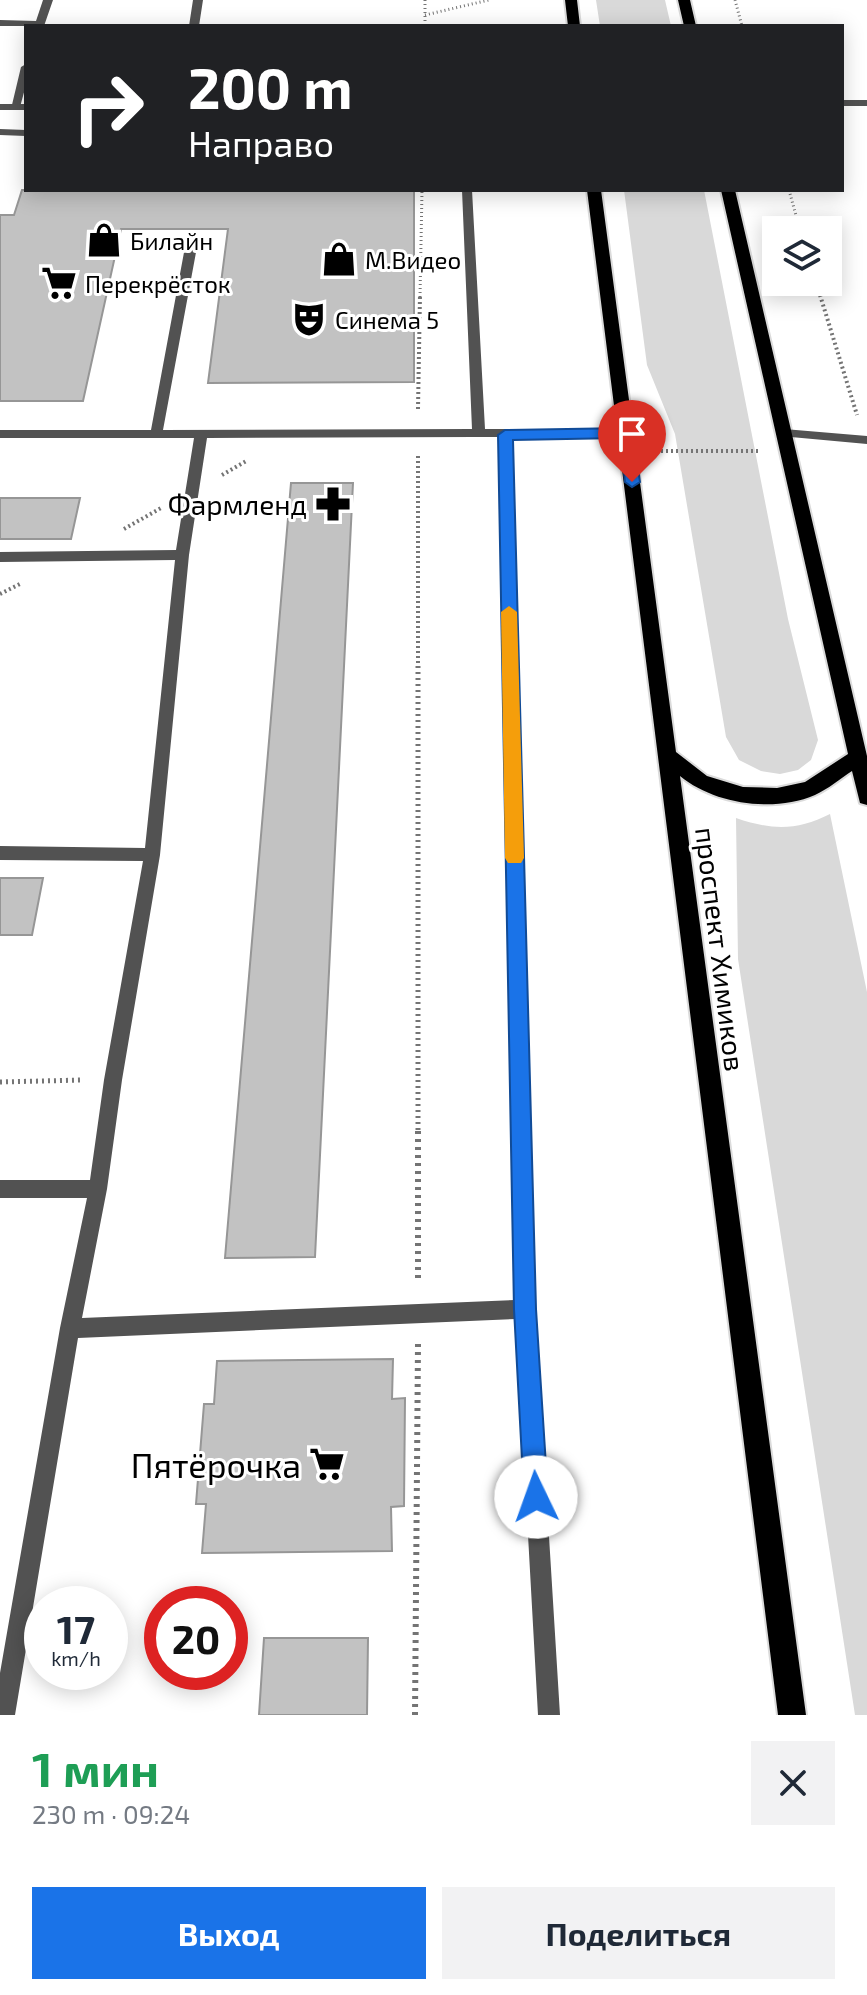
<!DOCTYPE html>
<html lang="ru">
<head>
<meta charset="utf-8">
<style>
	:root { --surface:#fff; --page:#f2f2f3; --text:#1f2937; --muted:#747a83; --accent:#1a73e8 }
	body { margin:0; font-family:"Exo 2",sans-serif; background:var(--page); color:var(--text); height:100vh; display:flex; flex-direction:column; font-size:30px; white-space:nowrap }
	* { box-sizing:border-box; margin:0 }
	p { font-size:26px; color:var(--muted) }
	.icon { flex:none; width:44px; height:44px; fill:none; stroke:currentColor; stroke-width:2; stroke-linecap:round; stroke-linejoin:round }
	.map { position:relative; height:1715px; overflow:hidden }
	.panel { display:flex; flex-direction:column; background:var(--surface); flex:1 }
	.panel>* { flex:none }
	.top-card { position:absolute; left:24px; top:24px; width:820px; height:168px; border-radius:0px; box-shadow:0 4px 20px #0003; background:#202124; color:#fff; overflow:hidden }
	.fabs { position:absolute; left:762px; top:216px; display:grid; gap:16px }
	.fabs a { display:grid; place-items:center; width:80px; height:80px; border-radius:0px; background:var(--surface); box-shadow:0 4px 20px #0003; font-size:40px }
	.speed { position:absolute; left:24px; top:1586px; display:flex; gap:16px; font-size:40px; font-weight:700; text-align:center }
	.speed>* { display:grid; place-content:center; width:104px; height:104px; border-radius:50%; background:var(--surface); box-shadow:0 4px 20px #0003; line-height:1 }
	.speed small { font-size:20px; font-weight:400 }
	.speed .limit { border:12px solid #d22; background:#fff; color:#111 }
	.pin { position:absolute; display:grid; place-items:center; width:68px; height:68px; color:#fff; margin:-82px -34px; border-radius:50% 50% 50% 0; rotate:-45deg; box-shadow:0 0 8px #0007 }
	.pin .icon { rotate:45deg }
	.me { position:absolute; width:88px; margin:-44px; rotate:357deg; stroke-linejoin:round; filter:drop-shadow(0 0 6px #0008) }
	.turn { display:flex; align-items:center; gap:28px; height:168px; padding:0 32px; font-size:36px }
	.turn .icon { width:104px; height:104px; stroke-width:2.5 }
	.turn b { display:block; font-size:56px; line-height:68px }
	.round { display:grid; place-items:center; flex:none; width:84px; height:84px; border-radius:0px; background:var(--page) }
	.head { display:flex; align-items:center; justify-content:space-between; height:136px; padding:0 32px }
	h1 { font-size:48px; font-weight:700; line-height:60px; color:#1e9e55 }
	.button { display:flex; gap:16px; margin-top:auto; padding:16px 32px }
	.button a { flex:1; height:92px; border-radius:0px; background:var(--accent); color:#fff; font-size:32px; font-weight:700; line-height:92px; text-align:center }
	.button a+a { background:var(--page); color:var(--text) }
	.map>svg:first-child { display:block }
</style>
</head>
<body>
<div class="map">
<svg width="867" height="1715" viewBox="0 0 867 1715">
	<rect width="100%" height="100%" fill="#fff"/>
	<path fill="#d9d9d9" d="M596 0H665L671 26H600Z
		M624 190H704L788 619 818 740 811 760 798 770 780 774 761 771 739 760 726 737 675 434 647 365Z
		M830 814 867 992V1715H855L738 959 736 818C771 830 797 831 830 814Z"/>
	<path fill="#c2c2c2" stroke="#969696" stroke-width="2" d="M22 190H414V382L208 383 228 229H121L83 401H0V215H14Z
		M291 483H353L315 1257 225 1258Z
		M0 498H80L71 539H0Z
		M0 878H43L32 935H0Z
		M393 1359 392 1399 405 1398 404 1506 391 1507 392 1551 202 1553 206 1504H196L204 1404H214L217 1361Z
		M264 1638H368L367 1715H259Z"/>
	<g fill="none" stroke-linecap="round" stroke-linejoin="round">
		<g stroke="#dbdbdb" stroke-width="4">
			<path id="primary" d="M565 0H577L580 26H568Z
				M678 0H690L696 26H684Z
				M587 190H601L676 752 707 776 743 787 777 788 805 782 848 754 721 190H735L867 756V805L860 803 852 771C840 779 828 789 815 795 773 813 714 804 680 776L806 1715H778Z"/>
		</g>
		<path stroke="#747474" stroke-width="3" stroke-dasharray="1 3" stroke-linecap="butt" d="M425 0V26
			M735 0 742 26
			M425 15 489 0
			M789 190 800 230
			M816 282 821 297
			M420 297 422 190"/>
		<path stroke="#747474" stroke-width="4" stroke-dasharray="2 3" stroke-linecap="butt" d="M820 295 857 415
			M418 409 420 295
			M656 451H758
			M418 456V668
			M222 475 248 460
			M124 529 161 508
			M0 594 20 584"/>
		<path stroke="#747474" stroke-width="5" stroke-dasharray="2 4" stroke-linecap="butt" d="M418 666V1133
			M0 1082 83 1080"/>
		<path stroke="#747474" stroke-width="6" stroke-dasharray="3 5" stroke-linecap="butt" d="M418 1131V1282
			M415 1715 418 1344"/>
		<path fill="#525252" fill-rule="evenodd" d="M43 0H53L44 26H0V20L36 21Z
			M193 0H203L199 26H189Z
			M26 64V85L20 107 11 109 21 67Z
			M0 129 26 130V136L0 135Z
			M462 190H472L485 429H626L632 433 626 437H511L535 1309 560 1715H538L516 1319 78 1338 15 1715H0V1673L60 1328 87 1198H0V1180H90L104 1080 143 861 0 860V846L145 848 175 560 0 562V552L176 550 194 438H0V430H151L185 247 191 244 197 247 163 430 472 429ZM474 437H499L515 1300 82 1318 107 1189 122 1080 160 855 189 555 207 438Z
			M784 429 867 436V444L780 436V430Z"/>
		<path fill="#525252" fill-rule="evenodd" d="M842 100H867V106H842Z"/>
		<path fill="#525252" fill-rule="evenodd" d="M0 104H26V110H0Z"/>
		<use href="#primary" fill="#000" fill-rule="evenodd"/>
	</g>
	<path fill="#1a73e8" stroke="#114b97" stroke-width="2" d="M626 428 633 433 640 482 632 487 625 482 620 438 513 440 536 1309 548 1497 545 1505 536 1509 528 1505 524 1497 514 1309 498 435 505 430Z"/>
	<path fill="#f59e0b" d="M509 606 517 612 524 858 521 863H508L505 858 501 612Z"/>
	<defs>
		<g id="shop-bare" transform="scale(2.76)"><path d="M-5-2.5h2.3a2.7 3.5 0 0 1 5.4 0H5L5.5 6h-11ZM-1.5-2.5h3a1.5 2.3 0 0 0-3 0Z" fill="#000" stroke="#fff" stroke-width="2.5" paint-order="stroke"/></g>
		<g id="supermarket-bare" transform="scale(2.76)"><path d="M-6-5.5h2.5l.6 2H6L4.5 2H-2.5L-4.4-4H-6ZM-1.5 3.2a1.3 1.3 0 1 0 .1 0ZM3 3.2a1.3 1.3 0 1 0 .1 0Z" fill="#000" stroke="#fff" stroke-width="2.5" paint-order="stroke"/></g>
		<g id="theatre-bare" transform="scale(2.76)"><path d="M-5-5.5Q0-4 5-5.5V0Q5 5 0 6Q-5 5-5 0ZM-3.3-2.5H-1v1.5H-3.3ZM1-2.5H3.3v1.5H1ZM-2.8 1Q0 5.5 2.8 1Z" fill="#000" stroke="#fff" stroke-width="2.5" paint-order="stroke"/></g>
		<g id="pharmacy-bare" transform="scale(2.76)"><path d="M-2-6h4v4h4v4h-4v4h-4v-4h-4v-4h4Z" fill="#000" stroke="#fff" stroke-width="2.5" paint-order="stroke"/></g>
	</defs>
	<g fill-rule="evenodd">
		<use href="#shop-bare" x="104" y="240"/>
		<use href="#shop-bare" x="339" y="259"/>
		<use href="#supermarket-bare" x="59" y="283"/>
		<use href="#theatre-bare" x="309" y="319"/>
		<use href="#pharmacy-bare" x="333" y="504"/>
		<use href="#supermarket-bare" x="327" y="1464"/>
	</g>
	<g text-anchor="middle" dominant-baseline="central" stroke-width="6" stroke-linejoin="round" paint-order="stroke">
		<g font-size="24" fill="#000" stroke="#fff" text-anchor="start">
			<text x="130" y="240">Билайн</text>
			<text x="365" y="259">М.Видео</text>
			<text x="85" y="283">Перекрёсток</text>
			<text x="335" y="319">Синема 5</text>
		</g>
		<g font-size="28" fill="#000" stroke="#fff" text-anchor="end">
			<text x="307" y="504">Фармленд</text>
		</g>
		<g font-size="28" fill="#000" stroke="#fff">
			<text transform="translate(721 949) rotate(83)">проспект Химиков</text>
		</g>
		<g font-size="34" fill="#000" stroke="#fff" text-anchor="end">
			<text x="301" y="1464">Пятёрочка</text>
		</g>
	</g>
</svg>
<div class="fabs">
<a><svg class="icon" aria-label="layers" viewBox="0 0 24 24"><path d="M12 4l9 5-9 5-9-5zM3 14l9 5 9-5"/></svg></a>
</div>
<div class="speed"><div>17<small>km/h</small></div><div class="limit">20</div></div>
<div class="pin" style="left:632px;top:482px;background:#d93025"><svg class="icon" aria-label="arrive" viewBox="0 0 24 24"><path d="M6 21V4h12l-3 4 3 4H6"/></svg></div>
<svg class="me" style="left:536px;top:1497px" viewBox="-20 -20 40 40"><circle r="19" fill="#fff"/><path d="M0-13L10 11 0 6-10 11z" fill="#1a73e8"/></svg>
<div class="top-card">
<div class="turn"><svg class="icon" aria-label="right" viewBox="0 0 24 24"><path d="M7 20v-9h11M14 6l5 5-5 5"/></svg><div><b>200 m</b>Направо</div></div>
</div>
</div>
<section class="panel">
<div class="head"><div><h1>1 мин</h1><p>230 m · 09:24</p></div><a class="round"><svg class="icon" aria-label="close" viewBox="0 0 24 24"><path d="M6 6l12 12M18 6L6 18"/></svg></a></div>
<div class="button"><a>Выход</a><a>Поделиться</a></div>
</section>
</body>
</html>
